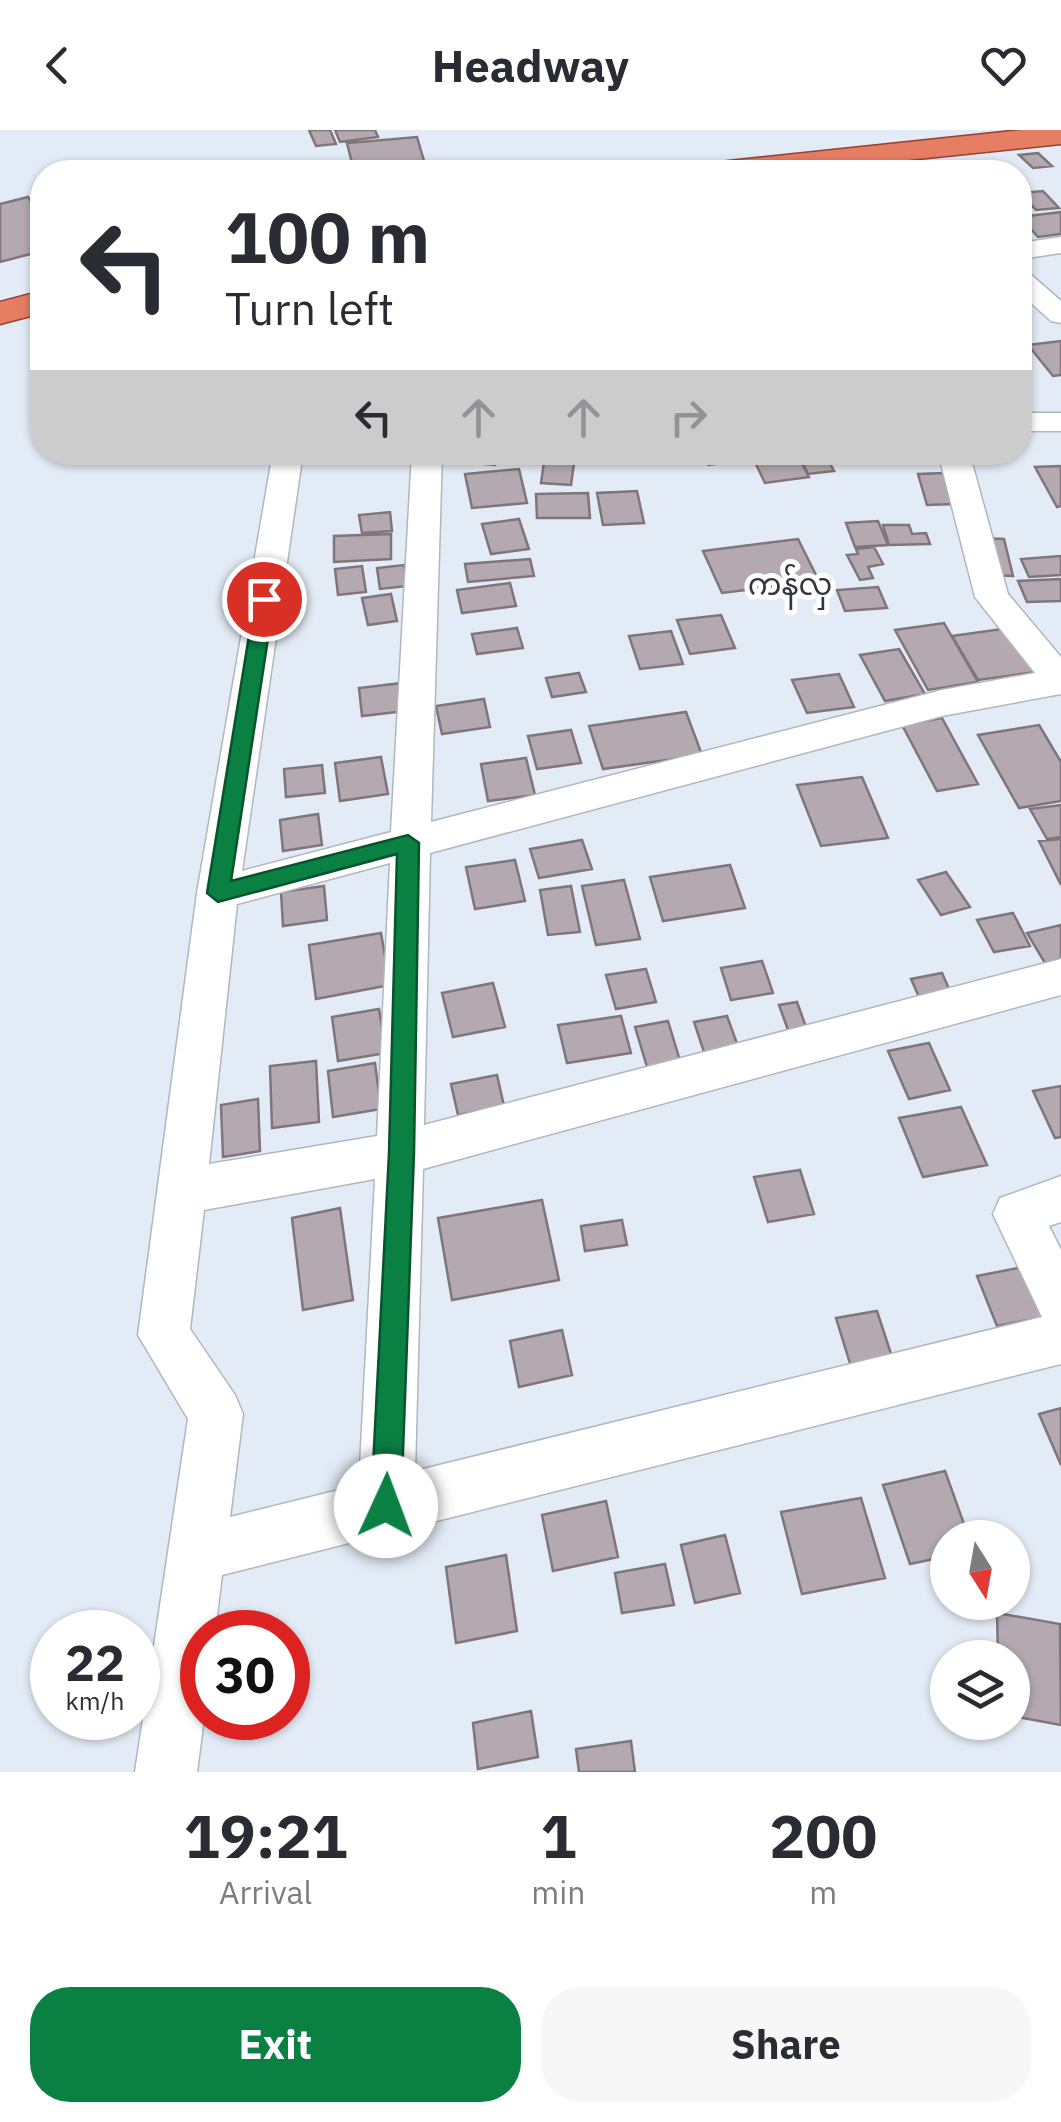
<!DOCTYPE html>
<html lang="en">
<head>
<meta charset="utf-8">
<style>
	:root { --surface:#fff; --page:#f7f7f7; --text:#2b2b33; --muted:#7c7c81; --accent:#0b8043 }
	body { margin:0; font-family:"IBM Plex Sans","Noto Sans Myanmar",sans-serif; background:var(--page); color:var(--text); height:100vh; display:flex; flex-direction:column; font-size:38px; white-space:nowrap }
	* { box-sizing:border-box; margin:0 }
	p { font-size:32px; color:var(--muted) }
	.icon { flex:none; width:55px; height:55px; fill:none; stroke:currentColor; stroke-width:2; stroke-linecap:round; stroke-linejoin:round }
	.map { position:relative; height:1642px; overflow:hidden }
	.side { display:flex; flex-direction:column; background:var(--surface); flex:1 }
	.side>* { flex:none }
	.top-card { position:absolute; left:30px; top:30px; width:1002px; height:305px; border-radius:40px; box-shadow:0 2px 8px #0004; background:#fff; color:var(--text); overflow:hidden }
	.needle { width:65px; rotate:169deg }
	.buttons { position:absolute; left:930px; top:1390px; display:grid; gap:20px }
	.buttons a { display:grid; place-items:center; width:100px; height:100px; border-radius:50%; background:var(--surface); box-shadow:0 2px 8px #0004; font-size:50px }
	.speed { position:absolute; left:30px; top:1480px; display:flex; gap:20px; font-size:50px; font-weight:700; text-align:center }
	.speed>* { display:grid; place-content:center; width:130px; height:130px; border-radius:50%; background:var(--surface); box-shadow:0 2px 8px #0004; line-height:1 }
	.speed small { font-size:25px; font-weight:400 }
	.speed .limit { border:15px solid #d22; background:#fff; color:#111 }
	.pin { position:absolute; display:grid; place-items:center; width:85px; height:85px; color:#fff; margin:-42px; border:5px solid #fff; border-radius:50%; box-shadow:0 2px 10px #0007 }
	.me { position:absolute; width:110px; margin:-55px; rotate:2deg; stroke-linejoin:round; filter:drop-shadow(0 0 8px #0008) }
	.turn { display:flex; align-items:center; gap:35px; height:210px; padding:0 30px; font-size:45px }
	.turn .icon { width:130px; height:130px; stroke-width:2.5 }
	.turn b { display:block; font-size:70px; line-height:85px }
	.lanes { display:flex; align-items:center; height:95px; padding:0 30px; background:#0003; justify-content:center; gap:50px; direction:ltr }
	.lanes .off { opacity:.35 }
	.eta { display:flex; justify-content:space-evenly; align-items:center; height:170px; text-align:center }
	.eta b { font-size:60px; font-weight:700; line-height:70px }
	.primary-button { display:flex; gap:20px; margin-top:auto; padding:20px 30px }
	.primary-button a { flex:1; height:115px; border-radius:40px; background:var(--accent); color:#fff; font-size:40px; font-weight:700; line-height:115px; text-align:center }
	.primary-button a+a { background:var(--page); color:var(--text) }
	header { display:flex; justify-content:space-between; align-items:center; height:130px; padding:0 30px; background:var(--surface); font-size:45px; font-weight:700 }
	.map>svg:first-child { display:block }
</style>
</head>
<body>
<header><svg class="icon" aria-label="back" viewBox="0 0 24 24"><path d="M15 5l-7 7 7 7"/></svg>Headway<svg class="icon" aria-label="heart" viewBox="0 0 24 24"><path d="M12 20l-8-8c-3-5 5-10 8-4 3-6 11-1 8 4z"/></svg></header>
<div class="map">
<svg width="1061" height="1642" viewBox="0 0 1061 1642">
	<rect width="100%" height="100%" fill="#e3ebf6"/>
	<path fill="#b4a9b0" stroke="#7f757b" stroke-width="2.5" d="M309 0H330L336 14 316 16Z
		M335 0H375L378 7 340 12Z
		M417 7 424 31 353 37 347 13Z
		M1038 23 1052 36 1033 38 1019 25Z
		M1043 61 1059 78 1036 80 1020 63Z
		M28 67 42 86V121L0 132V74Z
		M1061 82V104L1038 107 1020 87Z
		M1061 211V245L1053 246 1028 215Z
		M467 322H500L495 335 463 332Z
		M703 322H736L740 331 708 335Z
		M750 322H796L809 347 765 353Z
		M827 328 834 341 808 344 802 331Z
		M544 332 574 334 571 355 541 353Z
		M1061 336V376L1057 377 1035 337Z
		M519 339 527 373 472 378 465 344Z
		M945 343 955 374 927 375 918 344Z
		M637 361 644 393 603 395 597 363Z
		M588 363 590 388H537L536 364Z
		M390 382 392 401 362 403 359 385Z
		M519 389 529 419 491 424 482 394Z
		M878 391 888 415 855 417 846 393Z
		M883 395H909L912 404 926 403 930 414 889 415Z
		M391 404V429L334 432V406Z
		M980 408 1004 409 1013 446 988 445Z
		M798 409 819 451 722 463 703 421Z
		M874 417 883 434 868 437 873 448 860 450 847 425 858 424 856 419Z
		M1061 426V445L1029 447 1021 429Z
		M530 429 534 446 468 452 465 434Z
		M404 435 408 456 380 459 377 438Z
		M362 436 366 462 338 465 335 439Z
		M1061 449V471L1027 472 1018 451Z
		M510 453 516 476 462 483 457 460Z
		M878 457 887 478 845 481 837 460Z
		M391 464 397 491 368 495 362 468Z
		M721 485 735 518 690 524 677 490Z
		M944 493 978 552 928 560 895 500Z
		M1016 497 1043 541 978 550 952 506Z
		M517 498 523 518 477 524 472 504Z
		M671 501 683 534 640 539 629 506Z
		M899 519 925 564 885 571 860 525Z
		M579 543 586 562 552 567 546 548Z
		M839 544 854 577 807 583 792 550Z
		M402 553 406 581 362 586 359 558Z
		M484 569 490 597 442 604 436 576Z
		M686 582 702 625 603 639 589 596Z
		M942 588 978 654 937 661 902 595Z
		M1039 595 1061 632V671L1019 678 978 605Z
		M571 600 581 633 537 639 528 606Z
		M381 627 388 664 340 671 335 633Z
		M526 628 535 665 488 671 481 634Z
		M322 635 325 663 286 667 284 639Z
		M862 647 888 708 821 716 797 655Z
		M1061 675V707L1047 709 1030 679Z
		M318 684 322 715 283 721 280 690Z
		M1061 709V755L1039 711Z
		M582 710 592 739 539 748 530 719Z
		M515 730 525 771 475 779 466 737Z
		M730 735 745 778 663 791 650 747Z
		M946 742 970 777 941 785 918 750Z
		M624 750 640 809 596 815 582 756Z
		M324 756 327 790 283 796 281 762Z
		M571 756 580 802 548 805 540 760Z
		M1013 783 1030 816 994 822 977 790Z
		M1061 795V829L1045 833 1027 803Z
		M381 803 390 855 316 869 309 815Z
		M762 831 773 863 731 870 721 838Z
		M646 839 656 872 616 879 606 845Z
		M942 843 954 870 923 876 911 849Z
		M493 853 505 897 453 907 442 863Z
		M797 872 806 897 788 900 779 875Z
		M379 879 386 923 338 931 332 887Z
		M621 886 631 923 567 933 558 895Z
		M727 886 739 919 705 925 694 892Z
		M668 891 681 934 648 940 635 897Z
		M929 913 950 960 909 969 888 921Z
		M316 931 319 992 272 998 270 936Z
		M375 933 381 979 333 987 328 941Z
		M497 945 504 976 458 985 451 954Z
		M1061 956V1007L1055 1008 1033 961Z
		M258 969 260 1021 223 1027 221 975Z
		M961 977 987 1035 923 1047 899 988Z
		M800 1040 814 1084 768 1092 754 1047Z
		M542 1070 559 1150 452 1170 438 1088Z
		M340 1078 353 1170 303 1180 292 1088Z
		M622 1090 627 1115 585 1121 581 1096Z
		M1023 1137 1044 1187 997 1196 977 1146Z
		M877 1181 895 1236 853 1243 836 1188Z
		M562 1200 572 1245 519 1257 510 1211Z
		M1061 1278V1335L1039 1284Z
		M945 1341 969 1408H948V1426L910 1434 883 1355Z
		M861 1368 885 1448 802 1464 781 1382Z
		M606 1371 618 1427 553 1441 542 1385Z
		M725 1405 740 1463 695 1473 681 1415Z
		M506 1425 517 1501 456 1513 446 1437Z
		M665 1434 674 1475 622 1483 615 1443Z
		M997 1483 1060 1494 1061 1595 1012 1586V1528H998Z
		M531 1581 538 1627 478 1639 473 1593Z
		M631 1611 635 1642H579L576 1619Z"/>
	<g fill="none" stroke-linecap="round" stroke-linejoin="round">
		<g stroke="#afb7c1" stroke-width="3">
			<path id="minor" d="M883 17 891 19 915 42H889L871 24Z
				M1061 107V123L1020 129V113Z
				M1020 141 1029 143 1061 171V193L1051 191 1020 163Z
				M1020 283H1061V301H1020Z
				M273 322H303L242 741 391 702 412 322H442L431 692 942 560 1035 543 975 467 938 322H969L1008 464 1061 527V564L942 586 430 723 424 995 1061 829V865L423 1039 415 1341 1042 1187 993 1084 1000 1068 1061 1046V1092L1049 1096 1061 1120V1234L222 1445 215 1502H202L204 1588 197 1642H135L188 1289 138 1205 197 763ZM390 733 377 1006 209 1034 237 774ZM375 1049 359 1355 230 1387 243 1284 235 1265 190 1199 204 1080Z"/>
		</g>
		<g stroke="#96422e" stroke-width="3">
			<path id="trunk" d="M1022 0H1061V14L793 42H694L699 35 710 33Z
				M42 161V183L0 194V172Z"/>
		</g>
		<use href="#minor" fill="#fff" fill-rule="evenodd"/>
		<use href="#trunk" fill="#e67e64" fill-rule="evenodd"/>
	</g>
	<path fill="#0b8043" stroke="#07532c" stroke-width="2.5" d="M264 463 274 469 231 751 408 705 419 713 414 1023 401 1376 397 1387 386 1391 375 1387 371 1376 389 1023 397 724 218 772 207 763 255 469Z"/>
	<g text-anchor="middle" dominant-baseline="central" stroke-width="10" stroke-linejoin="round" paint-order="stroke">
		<g font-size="30" fill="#31373f" stroke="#fff">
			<text x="790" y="453">ကန်လှ</text>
		</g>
	</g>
</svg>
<div class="buttons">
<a><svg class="needle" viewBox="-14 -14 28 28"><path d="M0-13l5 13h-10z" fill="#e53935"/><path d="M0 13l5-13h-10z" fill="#7c7c81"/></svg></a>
<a><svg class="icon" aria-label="layers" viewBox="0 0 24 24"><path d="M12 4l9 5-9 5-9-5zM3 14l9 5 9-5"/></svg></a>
</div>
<div class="speed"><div>22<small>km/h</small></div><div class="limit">30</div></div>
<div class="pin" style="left:264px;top:469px;background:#d93025"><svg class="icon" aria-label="arrive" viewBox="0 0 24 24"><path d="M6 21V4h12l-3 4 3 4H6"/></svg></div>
<svg class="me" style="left:386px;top:1376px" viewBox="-20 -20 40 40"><circle r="19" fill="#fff"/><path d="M0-13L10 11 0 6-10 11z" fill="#0b8043"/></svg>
<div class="top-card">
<div class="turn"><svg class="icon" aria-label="left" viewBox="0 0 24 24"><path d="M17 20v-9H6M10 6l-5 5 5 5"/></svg><div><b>100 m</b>Turn left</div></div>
<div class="lanes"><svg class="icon" aria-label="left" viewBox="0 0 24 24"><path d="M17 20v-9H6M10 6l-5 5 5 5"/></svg><svg class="icon off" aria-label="ahead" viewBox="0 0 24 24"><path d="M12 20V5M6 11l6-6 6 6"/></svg><svg class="icon off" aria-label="ahead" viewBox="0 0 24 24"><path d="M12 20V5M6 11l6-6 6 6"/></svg><svg class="icon off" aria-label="right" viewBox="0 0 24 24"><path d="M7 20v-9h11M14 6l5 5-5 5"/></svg></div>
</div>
</div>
<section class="side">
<div class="eta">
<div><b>19:21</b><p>Arrival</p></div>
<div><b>1</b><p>min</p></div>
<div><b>200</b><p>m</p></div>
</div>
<div class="primary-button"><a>Exit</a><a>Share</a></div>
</section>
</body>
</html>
